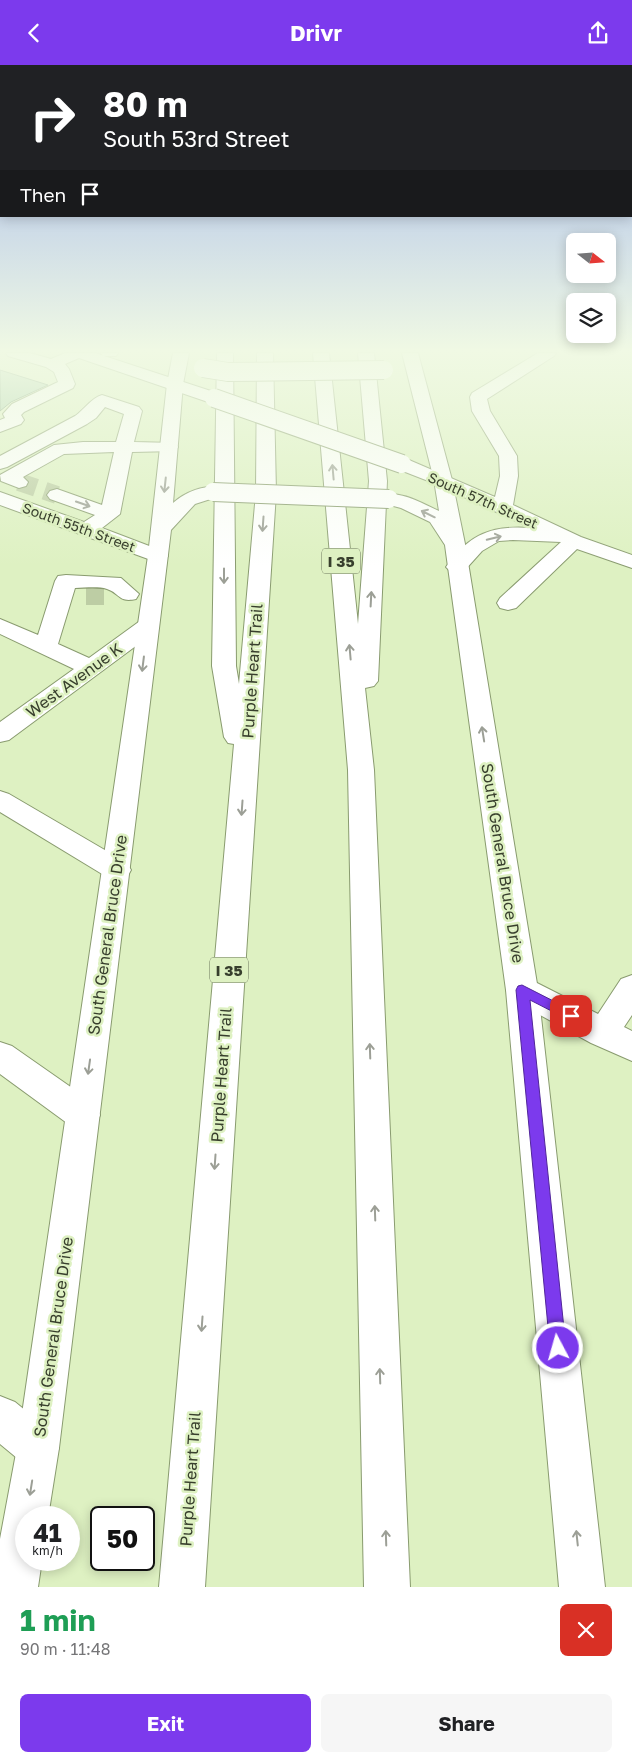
<!DOCTYPE html>
<html lang="en">
<head>
<meta charset="utf-8">
<style>
	:root { --surface:#fff; --page:#f6f6f6; --text:#202124; --muted:#757577; --accent:#7c3aed }
	body { margin:0; font-family:"Golos Text",sans-serif; background:var(--page); color:var(--text); height:100vh; display:flex; flex-direction:column; font-size:19px; white-space:nowrap }
	* { box-sizing:border-box; margin:0 }
	p { font-size:16px; color:var(--muted) }
	.icon { flex:none; width:28px; height:28px; fill:none; stroke:currentColor; stroke-width:2; stroke-linecap:round; stroke-linejoin:round }
	.map { position:relative; height:1522px; overflow:hidden }
	.sheet { display:flex; flex-direction:column; background:var(--surface); flex:1 }
	.sheet>* { flex:none }
	.banner { position:absolute; left:0px; top:0px; width:632px; height:152px; box-shadow:0 2px 12px #0003; background:#202124; color:#fff; overflow:hidden }
	.needle { width:32px; rotate:107deg }
	.controls { position:absolute; left:566px; top:168px; display:grid; gap:10px }
	.controls a { display:grid; place-items:center; width:50px; height:50px; border-radius:8px; background:var(--surface); box-shadow:0 2px 12px #0003; font-size:25px }
	.speed { position:absolute; left:15px; top:1441px; display:flex; gap:10px; font-size:25px; font-weight:700; text-align:center }
	.speed>* { display:grid; place-content:center; width:65px; height:65px; border-radius:50%; background:var(--surface); box-shadow:0 2px 12px #0003; line-height:1 }
	.speed small { font-size:12px; font-weight:400 }
	.speed .limit { border:2px solid #111; border-radius:8px; background:#fff; color:#111 }
	.pin { position:absolute; display:grid; place-items:center; width:42px; height:42px; color:#fff; margin:-21px; border-radius:10px; box-shadow:0 2px 8px #0006 }
	.me { position:absolute; width:55px; margin:-28px; rotate:354deg; stroke-linejoin:round; filter:drop-shadow(0 0 4px #0008) }
	.turn { display:flex; align-items:center; gap:18px; height:105px; padding:0 20px; font-size:22px }
	.turn .icon { width:65px; height:65px; stroke-width:2.5 }
	.turn b { display:block; font-size:35px; line-height:42px }
	.then { display:flex; align-items:center; height:48px; padding:0 20px; background:#0003; gap:10px; font-size:19px }
	.round { display:grid; place-items:center; flex:none; width:52px; height:52px; border-radius:8px; background:var(--page) }
	.head { display:flex; align-items:center; justify-content:space-between; height:85px; padding:0 20px }
	h1 { font-size:30px; font-weight:700; line-height:38px; color:#1e9e55 }
	.cta { display:flex; gap:10px; margin-top:auto; padding:10px 20px }
	.cta a { flex:1; height:58px; border-radius:8px; background:var(--accent); color:#fff; font-size:20px; font-weight:700; line-height:58px; text-align:center }
	.cta a+a { background:var(--page); color:var(--text) }
	header { display:flex; justify-content:space-between; align-items:center; height:65px; padding:0 20px; background:var(--accent); color:#fff; font-size:22px; font-weight:700 }
	.map>svg:first-child { display:block }
</style>
</head>
<body>
<header><svg class="icon" aria-label="back" viewBox="0 0 24 24"><path d="M15 5l-7 7 7 7"/></svg>Drivr<svg class="icon" aria-label="share" viewBox="0 0 24 24"><path d="M12 15V3M7 8l5-5 5 5M5 13v7h14v-7"/></svg></header>
<div class="map">
<svg width="632" height="1522" viewBox="0 0 632 1522">
	<rect width="100%" height="100%" fill="#def1c2"/>
	<path fill="#aad0ab" stroke="#6f9270" d="M0 305 48 320 11 337 0 346Z"/>
	<g fill="none" stroke-linecap="round" stroke-linejoin="round">
		<path stroke="#bdcda4" stroke-width="18" stroke-dasharray="18 9" stroke-linecap="butt" d="M19 417 57 430"/>
		<path stroke="#bdcda4" stroke-width="24" stroke-dasharray="24 12" stroke-linecap="butt" d="M86 528H104"/>
		<g stroke="#899b6f" stroke-width="2">
			<path id="minor" d="M6 288H30L51 294 65 288H95L220 329 222 333 220 337H208L79 293 65 299 69 304 75 319 73 323 24 347 21 350 24 355 21 359 0 367V355L5 353 3 349 12 339 58 317 54 307 46 302 8 291Z
				M538 288H556L554 291 487 334 490 346 517 391 518 411 513 440 581 472 632 490V503L577 484 516 543 508 545 500 543 497 538 500 533 561 477 513 475 499 476 482 486 464 506 457 508 450 506 446 502C469 469 492 460 531 463L436 419 395 403 393 399 395 395 402 393 409 395 495 432 500 411 499 391 472 346 470 332 472 328Z
				M102 330 139 342 142 346 134 377 175 378 178 382 175 386 132 387 120 449 102 463 165 487 168 491 165 495 158 497 151 495 0 440V427L84 457 95 450 50 434 47 430 50 426 57 424 102 440 114 387 64 389 23 412 28 417 26 421 19 423 1 416 0 410 54 380 83 377H116L124 349 105 342 96 353 87 359 7 402 0 404V391L75 351C84 345 91 333 102 330Z
				M66 510 121 513 139 529 136 534C118 538 120 528 107 524 98 521 84 523 75 523L58 579 89 593 140 556 148 554 156 556 159 561 156 566 9 675 0 677V657L74 604 0 569V554L38 570 55 516 58 511Z
				M0 726 9 729 127 798 131 805 127 812 117 815 107 812 0 747Z
				M632 910V950L624 962 632 966V996L591 978 511 934 506 925 511 916 522 912 533 916 598 949 621 914Z
				M0 977 12 981 95 1039 100 1050 95 1061 83 1065 71 1061 0 1009Z
				M0 1331 15 1337 53 1368 59 1383 53 1398 38 1404 23 1398 0 1379Z"/>
		</g>
		<g stroke="#899b6f" stroke-width="2">
			<path id="major" d="M101 288H118L116 291H103Z
				M173 288H189L183 319 173 438C184 428 204 419 220 423L223 427 220 431 195 439 171 465 59 1383 48 1452H26V1495H42L38 1522H0V1474L17 1383 148 491 167 319Z
				M402 288H418L452 415 465 479 538 925 605 1522H559L506 925 445 480 430 457 401 443 382 438 379 434 382 430C401 425 423 439 439 446L434 415Z"/>
		</g>
		<g stroke="#899b6f" stroke-width="2">
			<path id="highway" d="M217 288H233L236 601 239 619 256 428 257 288H273L276 428 205 1522H159L234 679 228 678 224 672 212 601Z
				M313 288H329L358 559 369 416 358 288H374L387 416 378 616 374 621 365 623 374 705 410 1522H364L348 705Z"/>
		</g>
		<use href="#minor" fill="#fff" fill-rule="evenodd"/>
		<use href="#major" fill="#fff" fill-rule="evenodd"/>
		<use href="#highway" fill="#fff" fill-rule="evenodd"/>
		<g stroke="#899b6f" stroke-width="20" stroke-linecap="butt">
			<path id="minor-bridge" d="M214 333 402 399"/>
		</g>
		<g stroke="#899b6f" stroke-width="20" stroke-linecap="butt">
			<path id="major-bridge" d="M203 303 228 307 384 305
				M213 427 389 434"/>
		</g>
		<use href="#minor-bridge" stroke="#fff" stroke-width="18"/>
		<use href="#major-bridge" stroke="#fff" stroke-width="18"/>
	</g>
	<defs><path id="oneway-shaft" d="M-6 0H5M1.5-3L5.5 0L1.5 3" fill="none" stroke-width="1.6" stroke-linecap="round" stroke-linejoin="round" transform="scale(1.25)"/></defs>
	<g stroke="#9c9f96">
		<use href="#oneway-shaft" transform="translate(333 407) rotate(-95)"/>
		<use href="#oneway-shaft" transform="translate(165 420) rotate(96)"/>
		<use href="#oneway-shaft" transform="translate(83 439) rotate(19)"/>
		<use href="#oneway-shaft" transform="translate(428 449) rotate(-154)"/>
		<use href="#oneway-shaft" transform="translate(263 459) rotate(94)"/>
		<use href="#oneway-shaft" transform="translate(494 473) rotate(-14)"/>
		<use href="#oneway-shaft" transform="translate(224 511) rotate(90)"/>
		<use href="#oneway-shaft" transform="translate(371 534) rotate(-87)"/>
		<use href="#oneway-shaft" transform="translate(350 587) rotate(-95)"/>
		<use href="#oneway-shaft" transform="translate(143 599) rotate(97)"/>
		<use href="#oneway-shaft" transform="translate(483 669) rotate(-99)"/>
		<use href="#oneway-shaft" transform="translate(242 743) rotate(94)"/>
		<use href="#oneway-shaft" transform="translate(370 986) rotate(-92)"/>
		<use href="#oneway-shaft" transform="translate(89 1002) rotate(98)"/>
		<use href="#oneway-shaft" transform="translate(215 1097) rotate(94)"/>
		<use href="#oneway-shaft" transform="translate(375 1148) rotate(-92)"/>
		<use href="#oneway-shaft" transform="translate(202 1259) rotate(94)"/>
		<use href="#oneway-shaft" transform="translate(380 1311) rotate(-92)"/>
		<use href="#oneway-shaft" transform="translate(31 1423) rotate(99)"/>
		<use href="#oneway-shaft" transform="translate(386 1473) rotate(-92)"/>
		<use href="#oneway-shaft" transform="translate(577 1473) rotate(-96)"/>
	</g>
	<linearGradient id="sky" x2="0" y2="1"><stop stop-color="#9fb4ec"/><stop offset="0.57" stop-color="#f0f9e4"/><stop offset="1" stop-color="#f0f9e4" stop-opacity="0"/></linearGradient>
	<rect width="632" height="501" fill="url(#sky)"/>
	<path fill="#7c3aed" stroke="#51269a" d="M522 920 575 947 577 951 575 954 571 956 530 935 566 1283 564 1289 558 1292 552 1289 550 1283 516 925 518 921Z"/>
	<g text-anchor="middle" dominant-baseline="central" stroke-width="5" stroke-linejoin="round" paint-order="stroke">
		<g font-size="14" fill="#383f2d" stroke="#def1c2">
			<text transform="translate(483 435) rotate(24)">South 57th Street</text>
			<text transform="translate(79 462) rotate(20)">South 55th Street</text>
		</g>
		<g fill="#def1c2" stroke="#6a745a" stroke-width="1">
			<rect x="322" y="483.5" width="38" height="25" rx="4"/>
			<rect x="210" y="892.5" width="38" height="25" rx="4"/>
		</g>
		<g font-size="15" font-weight="bold" fill="#383f2d">
			<text x="341" y="496">I 35</text>
			<text x="229" y="905">I 35</text>
		</g>
		<g font-size="16" fill="#383f2d" stroke="#def1c2">
			<text transform="translate(252 606) rotate(-86)">Purple Heart Trail</text>
			<text transform="translate(74 615) rotate(-36)">West Avenue K</text>
			<text transform="translate(503 798) rotate(81)">South General Bruce Drive</text>
			<text transform="translate(107 870) rotate(-82)">South General Bruce Drive</text>
			<text transform="translate(221 1010) rotate(-86)">Purple Heart Trail</text>
			<text transform="translate(53 1272) rotate(-82)">South General Bruce Drive</text>
			<text transform="translate(190 1414) rotate(-86)">Purple Heart Trail</text>
		</g>
	</g>
</svg>
<div class="controls">
<a><svg class="needle" viewBox="-14 -14 28 28"><path d="M0-13l5 13h-10z" fill="#e53935"/><path d="M0 13l5-13h-10z" fill="#757577"/></svg></a>
<a><svg class="icon" aria-label="layers" viewBox="0 0 24 24"><path d="M12 4l9 5-9 5-9-5zM3 14l9 5 9-5"/></svg></a>
</div>
<div class="speed"><div>41<small>km/h</small></div><div class="limit">50</div></div>
<div class="pin" style="left:571px;top:951px;background:#d93025"><svg class="icon" aria-label="arrive" viewBox="0 0 24 24"><path d="M6 21V4h12l-3 4 3 4H6"/></svg></div>
<svg class="me" style="left:558px;top:1283px" viewBox="-20 -20 40 40"><circle r="17" fill="#7c3aed" stroke="#fff" stroke-width="3"/><path d="M0-11L8 9 0 5-8 9z" fill="#fff"/></svg>
<div class="banner">
<div class="turn"><svg class="icon" aria-label="right" viewBox="0 0 24 24"><path d="M7 20v-9h11M14 6l5 5-5 5"/></svg><div><b>80 m</b>South 53rd Street</div></div>
<div class="then">Then<svg class="icon" aria-label="arrive" viewBox="0 0 24 24"><path d="M6 21V4h12l-3 4 3 4H6"/></svg></div>
</div>
</div>
<section class="sheet">
<div class="head"><div><h1>1 min</h1><p>90 m · 11:48</p></div><a class="round" style="background:#d93025;color:#fff"><svg class="icon" aria-label="close" viewBox="0 0 24 24"><path d="M6 6l12 12M18 6L6 18"/></svg></a></div>
<div class="cta"><a>Exit</a><a>Share</a></div>
</section>
</body>
</html>
